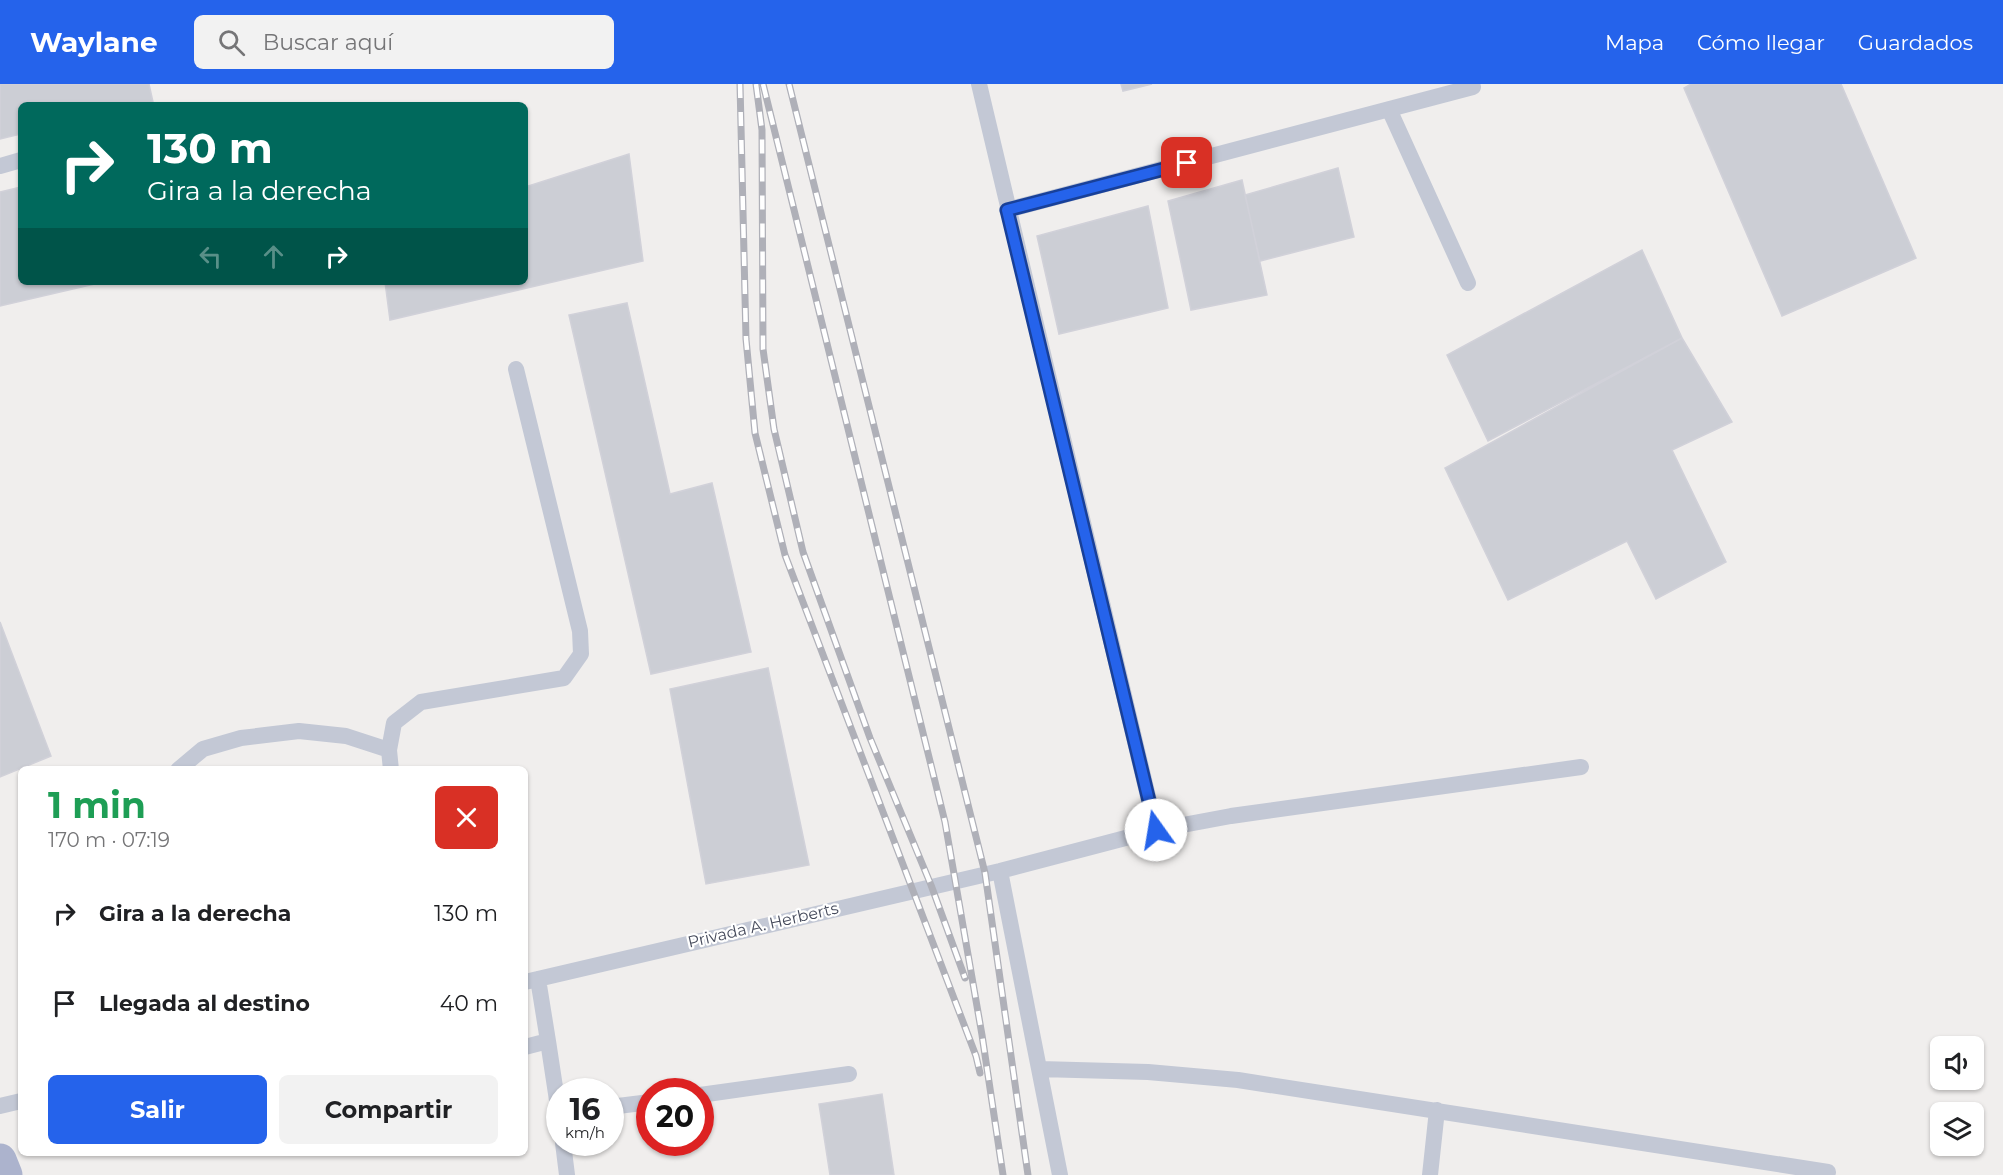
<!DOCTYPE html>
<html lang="es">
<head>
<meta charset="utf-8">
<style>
	:root { --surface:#fff; --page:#f2f2f2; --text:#202124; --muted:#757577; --accent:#2563eb }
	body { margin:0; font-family:Montserrat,sans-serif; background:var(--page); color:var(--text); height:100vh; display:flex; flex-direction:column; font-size:22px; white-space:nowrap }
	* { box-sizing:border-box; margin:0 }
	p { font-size:20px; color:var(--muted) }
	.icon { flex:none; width:33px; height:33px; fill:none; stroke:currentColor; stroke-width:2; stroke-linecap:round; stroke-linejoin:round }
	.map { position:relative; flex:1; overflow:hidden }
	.details { position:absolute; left:18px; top:682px; width:510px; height:390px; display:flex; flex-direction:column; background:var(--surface); border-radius:9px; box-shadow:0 2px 4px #0004 }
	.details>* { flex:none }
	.hud { position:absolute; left:18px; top:18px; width:510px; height:183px; border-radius:9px; box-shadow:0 2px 4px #0004; background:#00695c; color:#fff; overflow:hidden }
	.buttons { position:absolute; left:1930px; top:952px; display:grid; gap:12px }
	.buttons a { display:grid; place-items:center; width:54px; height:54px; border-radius:9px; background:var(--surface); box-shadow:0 2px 4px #0004; font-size:30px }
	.speed { position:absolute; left:546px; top:994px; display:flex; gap:12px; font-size:30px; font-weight:700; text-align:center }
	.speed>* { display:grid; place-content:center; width:78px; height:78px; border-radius:50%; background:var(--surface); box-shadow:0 2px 4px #0004; line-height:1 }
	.speed small { font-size:15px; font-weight:400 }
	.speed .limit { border:9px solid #d22; background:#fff; color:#111 }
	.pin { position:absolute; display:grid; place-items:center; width:51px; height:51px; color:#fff; margin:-26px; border-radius:12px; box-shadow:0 3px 9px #0006 }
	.me { position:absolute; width:66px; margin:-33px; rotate:347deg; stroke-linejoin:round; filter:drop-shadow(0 0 4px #0008) }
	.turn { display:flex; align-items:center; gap:21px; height:126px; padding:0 30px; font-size:27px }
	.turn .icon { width:78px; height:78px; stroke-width:2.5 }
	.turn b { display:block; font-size:42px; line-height:51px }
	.lanes { display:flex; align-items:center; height:57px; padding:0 30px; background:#0003; justify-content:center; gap:30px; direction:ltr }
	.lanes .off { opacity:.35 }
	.round { display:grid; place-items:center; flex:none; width:63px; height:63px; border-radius:9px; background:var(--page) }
	.head { display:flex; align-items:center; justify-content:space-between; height:102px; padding:0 30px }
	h1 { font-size:36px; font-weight:700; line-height:45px; color:#1e9e55 }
	.button { display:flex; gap:12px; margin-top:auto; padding:12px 30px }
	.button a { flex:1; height:69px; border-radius:9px; background:var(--accent); color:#fff; font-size:24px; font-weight:700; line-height:69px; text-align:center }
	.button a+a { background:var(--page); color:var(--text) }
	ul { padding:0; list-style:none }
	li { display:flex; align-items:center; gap:18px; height:90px; padding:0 30px }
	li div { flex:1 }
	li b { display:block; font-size:22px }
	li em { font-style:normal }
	header { display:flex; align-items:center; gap:36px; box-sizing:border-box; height:84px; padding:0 30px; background:var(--accent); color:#fff }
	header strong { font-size:28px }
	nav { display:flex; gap:33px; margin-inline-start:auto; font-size:21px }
	.search { width:420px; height:54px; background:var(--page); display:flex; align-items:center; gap:15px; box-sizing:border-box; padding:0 21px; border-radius:9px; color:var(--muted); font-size:22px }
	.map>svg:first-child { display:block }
</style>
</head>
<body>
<header>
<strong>Waylane</strong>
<div class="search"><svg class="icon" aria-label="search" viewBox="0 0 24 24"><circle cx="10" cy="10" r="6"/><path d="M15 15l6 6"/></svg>Buscar aquí</div>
<nav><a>Mapa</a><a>Cómo llegar</a><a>Guardados</a></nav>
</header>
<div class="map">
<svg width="2003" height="1091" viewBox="0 0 2003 1091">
	<rect width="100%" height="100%" fill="#f0eeed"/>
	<path fill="#ccced5" stroke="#d1d1d9" stroke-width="1.5" d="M0 0H149L153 18 142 21H21V50L0 55Z
		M1121 0H1152L1123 7Z
		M1691 0H1841L1916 174 1782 232 1684 4Z
		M629 70 643 177 390 236 385 198H525V103Z
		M1338 84 1354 153 1260 177 1245 111Z
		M1242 96 1267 211 1191 226 1168 117Z
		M21 103V198H103L0 222V108Z
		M1148 122 1168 224 1059 250 1037 152Z
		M1642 166 1682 254 1488 357 1447 271Z
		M627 219 670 410 712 399 751 568 651 590 569 231Z
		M1682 254 1732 338 1672 366 1726 478 1656 515 1627 457 1508 516 1445 384Z
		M0 538 51 672 0 693Z
		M768 584 809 781 706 800 670 605Z
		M882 1010 894 1091H830L819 1020Z"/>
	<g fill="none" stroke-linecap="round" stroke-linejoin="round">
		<path stroke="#c3c8d5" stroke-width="16" d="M979 0 1156 746
			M1389 25 1468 199
			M0 82 21 76
			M1007 126 1473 3 1472 0
			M178 686 203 665 241 654 299 647 346 652 389 666
			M391 686 389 666 394 639 421 618 564 594 581 570 580 547 516 285
			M1000 787 1060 1091
			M538 895 548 957
			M525 898 1000 787 1156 746 1231 732 1581 683
			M525 963 548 957 560 1036
			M1040 985 1148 988 1238 996 1828 1088
			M700 1011 849 990
			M0 1022 21 1017
			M610 1023 650 1018
			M563 1059 567 1091
			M1430 1091 1437 1026"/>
		<path stroke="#acb3cd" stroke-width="33" d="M0 1076 6 1091"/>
		<g stroke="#afb0b8" stroke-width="7">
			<path id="rail" d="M740 0 746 255 755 349 785 471 976 972 980 989
				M756 0 762 46 763 265 774 345 803 468 870 654 931 801 965 894
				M763 0 945 738 982 951 1003 1091
				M789 0 985 789 1028 1091"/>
		</g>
		<use href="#rail" stroke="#fff" stroke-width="4.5" stroke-dasharray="14" stroke-linecap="butt"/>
	</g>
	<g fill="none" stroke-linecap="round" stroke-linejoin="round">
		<g stroke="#184099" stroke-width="15">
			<path id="route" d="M1156 746 1007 126 1187 79"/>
		</g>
		<use href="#route" stroke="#2563eb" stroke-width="10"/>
	</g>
	<g text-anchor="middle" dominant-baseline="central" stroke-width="4.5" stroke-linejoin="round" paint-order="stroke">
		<g font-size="16" fill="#454a5b" stroke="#fff">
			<text transform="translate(763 841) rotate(-13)">Privada A. Herberts</text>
		</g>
	</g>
</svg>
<div class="buttons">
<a><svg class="icon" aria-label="sound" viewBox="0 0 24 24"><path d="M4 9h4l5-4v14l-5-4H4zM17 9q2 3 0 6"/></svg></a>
<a><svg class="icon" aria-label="layers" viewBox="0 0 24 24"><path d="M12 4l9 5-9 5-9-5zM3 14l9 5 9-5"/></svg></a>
</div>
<div class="speed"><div>16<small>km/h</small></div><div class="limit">20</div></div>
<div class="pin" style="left:1187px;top:79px;background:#d93025"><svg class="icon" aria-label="arrive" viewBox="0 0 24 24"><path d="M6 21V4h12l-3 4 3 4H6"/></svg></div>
<svg class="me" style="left:1156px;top:746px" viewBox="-20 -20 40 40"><circle r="19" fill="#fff"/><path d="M0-13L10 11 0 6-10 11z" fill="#2563eb"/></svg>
<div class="hud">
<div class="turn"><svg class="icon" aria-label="right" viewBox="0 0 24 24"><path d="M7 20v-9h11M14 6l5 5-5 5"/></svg><div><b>130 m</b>Gira a la derecha</div></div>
<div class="lanes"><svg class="icon off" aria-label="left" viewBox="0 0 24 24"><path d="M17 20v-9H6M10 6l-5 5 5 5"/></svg><svg class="icon off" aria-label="ahead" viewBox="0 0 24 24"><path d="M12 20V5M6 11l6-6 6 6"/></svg><svg class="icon" aria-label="right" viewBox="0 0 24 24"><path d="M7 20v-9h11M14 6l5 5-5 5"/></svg></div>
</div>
<section class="details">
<div class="head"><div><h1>1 min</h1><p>170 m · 07:19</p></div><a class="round" style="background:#d93025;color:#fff"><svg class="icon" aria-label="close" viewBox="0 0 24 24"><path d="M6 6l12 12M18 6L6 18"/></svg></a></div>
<ul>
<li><svg class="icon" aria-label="right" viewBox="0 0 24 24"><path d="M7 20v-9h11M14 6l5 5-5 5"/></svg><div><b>Gira a la derecha</b></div><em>130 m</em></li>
<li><svg class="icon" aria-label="arrive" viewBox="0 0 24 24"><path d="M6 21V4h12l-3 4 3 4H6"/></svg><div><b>Llegada al destino</b></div><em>40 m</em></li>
</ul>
<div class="button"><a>Salir</a><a>Compartir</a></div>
</section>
</div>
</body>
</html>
